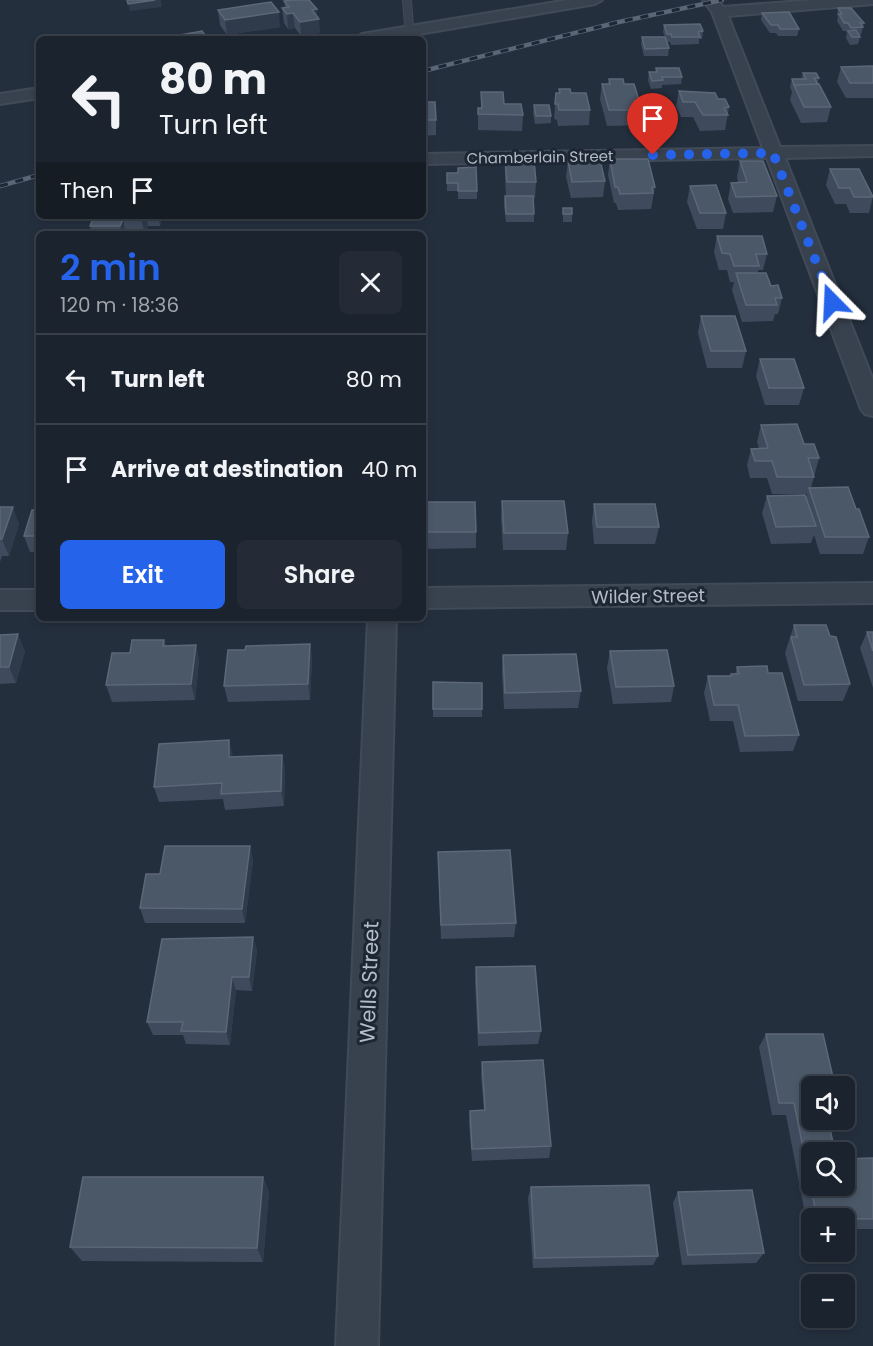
<!DOCTYPE html>
<html lang="en">
<head>
<meta charset="utf-8">
<style>
	:root { --surface:#1b232e; --page:#242b36; --text:#f1f3f6; --muted:#a0a4aa; --line:#39404a; --accent:#2563eb }
	body { margin:0; font-family:Poppins,sans-serif; background:var(--page); color:var(--text); height:100vh; display:flex; flex-direction:column; font-size:22px; white-space:nowrap }
	* { box-sizing:border-box; margin:0 }
	p { font-size:20px; color:var(--muted) }
	.icon { flex:none; width:33px; height:33px; fill:none; stroke:currentColor; stroke-width:2; stroke-linecap:round; stroke-linejoin:round }
	.map { position:relative; flex:1; overflow:hidden }
	.side { position:absolute; left:36px; top:231px; width:390px; height:390px; display:flex; flex-direction:column; background:var(--surface); border-radius:9px; box-shadow:0 3px 9px #0003,0 0 0 2px var(--line) }
	.side>* { flex:none }
	.top-card { position:absolute; left:36px; top:36px; width:390px; height:183px; border-radius:9px; box-shadow:0 3px 9px #0003,0 0 0 2px var(--line); background:#1b232e; color:var(--text); overflow:hidden }
	.tools { position:absolute; left:801px; top:1076px; display:grid; gap:12px }
	.tools a { display:grid; place-items:center; width:54px; height:54px; border-radius:9px; background:var(--surface); box-shadow:0 3px 9px #0003,0 0 0 2px var(--line); font-size:30px }
	.pin { position:absolute; display:grid; place-items:center; width:51px; height:51px; color:#fff; margin:-62px -26px; border-radius:50% 50% 50% 0; rotate:-45deg; box-shadow:0 0 6px #0007 }
	.pin .icon { rotate:45deg }
	.me { position:absolute; width:66px; margin:-33px; rotate:339deg; stroke-linejoin:round; filter:drop-shadow(0 0 4px #0008) }
	.turn { display:flex; align-items:center; gap:21px; height:126px; padding:0 24px; font-size:27px }
	.turn .icon { width:78px; height:78px; stroke-width:2.5 }
	.turn b { display:block; font-size:42px; line-height:51px }
	.then { display:flex; align-items:center; height:57px; padding:0 24px; background:#0003; gap:12px; font-size:22px }
	.round { display:grid; place-items:center; flex:none; width:63px; height:63px; border-radius:9px; background:var(--page) }
	.headline { display:flex; align-items:center; justify-content:space-between; height:102px; padding:0 24px }
	h1 { font-size:36px; font-weight:600; line-height:45px; color:var(--accent) }
	.cta { display:flex; gap:12px; margin-top:auto; padding:12px 24px }
	.cta a { flex:1; height:69px; border-radius:9px; background:var(--accent); color:#fff; font-size:24px; font-weight:600; line-height:69px; text-align:center }
	.cta a+a { background:var(--page); color:var(--text) }
	ul { padding:0; list-style:none }
	li { display:flex; align-items:center; gap:18px; height:90px; padding:0 24px; border-top:2px solid var(--line) }
	li div { flex:1 }
	li b { display:block; font-size:22px }
	li em { font-style:normal }
	.map>svg:first-child { display:block }
</style>
</head>
<body>
<div class="map">
<svg width="873" height="1346" viewBox="0 0 873 1346">
	<rect width="100%" height="100%" fill="#242f3e"/>
	<g fill="none" stroke-linecap="round" stroke-linejoin="round">
		<g stroke="#414a57" stroke-width="2">
			<path id="service" d="M403 0H411L413 26 416 33H410L405 26Z"/>
		</g>
		<g stroke="#414a57" stroke-width="4">
			<path id="minor" d="M568 0H602L595 4 390 39H354L362 34Z
				M703 0H718L723 7 815 0H873V4L728 16 780 147 873 146V156L785 158 873 380V416L865 414 861 409 767 158 423 164V154L763 148 712 12Z
				M39 88V98L0 104V94Z
				M873 583V603L423 608V588Z
				M0 590H39V610H0Z
				M368 618H396L378 1346H336Z"/>
		</g>
		<use href="#service" fill="#38414e" fill-rule="evenodd"/>
		<use href="#minor" fill="#38414e" fill-rule="evenodd"/>
		<g stroke="#5a6575" stroke-width="4.5">
			<path id="rail" d="M423 71 619 22 722 0
				M0 186 39 175"/>
		</g>
		<use href="#rail" stroke="#1d2633" stroke-width="3" stroke-dasharray="8" stroke-linecap="butt"/>
	</g>
	<path fill="#3f4b5c" d="M284 1 317 16 320 33 301 36 295 28 288 29 284 23 282 8H285Z
		M838 8 864 23 861 35H859L860 37 858 44 850 45 846 38 847 33 846 31H843L837 21 838 17 837 15Z
		M218 10 280 27 227 35 220 25Z
		M762 13 799 29 797 36H778L776 33H770L761 20Z
		M664 25 703 31 702 39H699V44L671 45 670 42H667L669 48 668 56H644L641 44 642 37H665L663 32Z
		M873 66V98H846L837 82 841 67Z
		M656 68 682 77 681 84 662 85V88L651 89 648 80 649 72H655Z
		M803 73 819 78 817 84 831 107 827 122 801 123 790 100 792 92 790 87 792 79H801Z
		M609 79 624 84 642 110 640 125 607 126 600 99 602 84H608Z
		M559 89 571 93 590 110 589 125 558 126 557 120 554 119 556 93H559Z
		M679 91 718 99 729 107 725 130 700 131 693 117H681L676 106Z
		M481 92 504 104 523 115 522 131 478 130V108H481Z
		M423 102 436 120V135L423 136V140Z
		M534 105 551 116V123L535 124 533 113Z
		M576 157 591 160 605 181 603 197 571 198 566 177 568 161H576Z
		M610 159 655 187 651 209 618 210 616 203H614L608 175Z
		M505 161 536 182 535 198H533L534 214V222H506L504 205 505 196H506L505 176Z
		M740 161 777 196 773 212 733 213 728 199 731 183 738 182 737 177Z
		M830 169 873 196 869 213H850L846 204H835L826 185Z
		M447 173 477 191V199H458V191H447Z
		M690 186 726 213 723 229H697L687 202Z
		M563 208 572 214V222H563Z
		M94 216H163L160 226H148L145 234H92L90 226Z
		M228 216H253L252 219H228Z
		M717 236 767 254 763 270H758V273L782 298 778 314H775L773 321 742 322 732 290 734 282H730L727 270H719L714 252Z
		M701 316 746 351 742 368H707L698 333Z
		M760 359 804 388 799 405H765L756 376Z
		M761 425 804 444 819 458 811 488 856 509 869 537 863 554H820L814 535 811 543 771 544 762 513 767 496 806 497 807 494H772L767 478H750L747 465 751 449 759 448 757 442Z
		M502 501 568 533 566 550H503L501 518Z
		M423 502 476 532V548L423 549Z
		M594 504 659 527 655 544H594L592 521Z
		M0 507 19 524 9 556H2L0 562Z
		M39 510V552H30L24 536Z
		M794 625 830 636 850 684 843 701H798L785 653Z
		M867 632H873V688L860 648Z
		M0 635 25 651 16 683 0 684Z
		M164 640 166 646 196 645 199 661 195 700 112 702 106 685 130 653Z
		M310 644 312 660 310 700 228 702 224 686 245 650Z
		M610 651 674 686 671 702 613 704 607 668Z
		M503 655 581 691 578 708 504 709 502 671Z
		M737 667 768 673 799 735 793 751 740 752 733 721H710L704 693 708 676H730L731 674H735Z
		M433 709H482V717H433Z
		M282 755 285 770 284 806 225 810 223 799 159 802 154 787 233 757Z
		M250 846 253 861 245 923H145L140 908 160 874Z
		M438 852 516 923 514 937 441 939Z
		M253 937 257 951 252 991 236 990 230 1045 186 1044 183 1035H153L147 1022Z
		M476 967 541 1031 538 1044 478 1046 475 981Z
		M766 1034 812 1086V1185L873 1158V1229H844V1218H812V1229H808L786 1115H772L759 1047Z
		M482 1062 551 1146 549 1158 472 1161 469 1123 470 1111 484 1110 481 1075Z
		M263 1177 269 1192 263 1262 82 1261 70 1247Z
		M531 1187 658 1256 653 1265 533 1268 528 1198Z
		M678 1192 764 1253 756 1263 682 1265 673 1203Z"/>
	<path fill="#2f3b4b" d="M155 0H161L162 7 130 11 128 4Z
		M317 9V19H319L320 33 301 36 300 22 312 10Z
		M279 12 280 27 227 35 225 20Z
		M293 13 295 28 288 29 287 14Z
		M142 216H146L148 226 145 234 141 219Z
		M158 216H163L160 226Z
		M123 219 126 234H122L120 226Z
		M13 507 19 524 9 556 2 539Z
		M18 634 25 651 16 683 9 667Z
		M310 644 312 660 310 700 308 684Z
		M196 645 199 661 195 700 191 684Z
		M229 740 233 756 232 773 229 757Z
		M282 755 285 770 284 806 281 791Z
		M250 846 253 861 245 923 242 909Z
		M253 937 257 951 252 991 249 977Z
		M232 977 236 990 230 1045 226 1032Z
		M263 1177 269 1192 263 1262 257 1248Z"/>
	<path fill="#4b5868" stroke="#5c6777" stroke-width="1.5" d="M127 0H155L128 4Z
		M293 0H309L317 9 312 10 319 19 300 22 293 13 287 14 282 8 289 7 284 1Z
		M271 2 279 12 225 20 218 10Z
		M838 8H851L864 23H860L863 27 851 28 848 23H844L839 14H842Z
		M789 12 799 29H780L778 25H771L762 13Z
		M700 24 703 31 698 32 700 37H672L671 34H667L664 25Z
		M856 30 860 37H852L848 31Z
		M202 31 208 39H176L174 36Z
		M135 37 136 39H126Z
		M642 37H665L669 48 645 49Z
		M873 66V83H850L841 67Z
		M656 68H679L682 77H662L663 80 652 81 649 72H657Z
		M803 73H816L819 78H814L818 84 794 85 792 79H806Z
		M609 79H623L624 84H634L642 110H609L602 84H610Z
		M819 84 831 107H804L794 85Z
		M559 89H570L571 93H586L590 110H559L558 104H555L556 93H560Z
		M679 91 715 93 718 99H725L729 107 724 108 728 115H703L695 102H683Z
		M481 92H503L504 104H521L523 115 478 114V108H482Z
		M423 102H435L436 120H423Z
		M534 105H549L551 116H536Z
		M576 157H590L591 160H600L605 181 572 182 568 161H577Z
		M610 159H648L655 187H652L653 193 620 194 618 187H615Z
		M534 160 536 182H507L505 161Z
		M740 161H763L777 196 736 197 731 183 747 182Z
		M476 167 477 191H458V183H447V173H458V168Z
		M830 169H859L873 197H854L850 188H839Z
		M716 185 726 213H700L690 186Z
		M505 196H533L534 214H506Z
		M563 208H572V214H563Z
		M94 216H142L141 219H123L120 226H90Z
		M717 236H762L767 254H756L759 266H734L730 254 722 253Z
		M736 273H766L771 286 778 285 782 298H775L777 305H746Z
		M701 316H735L746 351H711Z
		M760 359H794L804 388H769Z
		M797 424 804 444H814L819 458H808L814 477H777L772 461H755L751 449 768 448 761 425Z
		M848 487 856 509H859L869 537H825L809 488Z
		M805 495 816 526 776 527 767 496Z
		M502 501H564L568 533H504Z
		M423 502H475L476 532H423Z
		M594 504H655L659 527H597Z
		M0 507H13L2 539H0Z
		M32 510H39V536H24Z
		M794 625H826L830 636 836 637 850 684 804 685 791 637H797Z
		M867 632H873V651Z
		M18 634 9 667H0V635Z
		M132 640H164L163 646 196 645 191 684 106 685 112 653H130Z
		M310 644 308 684 224 686 228 650H245L246 646Z
		M667 650 674 686 616 687 610 651Z
		M576 654 581 691 505 693 503 655Z
		M767 666 768 673H782L799 735 745 736 738 705H714L708 676H731V674H739L737 667Z
		M433 682 482 683V709H433Z
		M229 740V757L282 755 281 791 221 794 222 783 154 787 159 744Z
		M165 846H250L242 909 140 908 146 874H160Z
		M510 850 516 923 441 925 438 852Z
		M253 937 249 977H232L226 1032 181 1031 183 1022H147L162 939Z
		M535 966 541 1031 479 1033 476 967Z
		M766 1034H823L835 1086H812V1119H828L835 1152H812V1185H844V1159L873 1158V1219L817 1218 794 1103H779Z
		M543 1060 551 1146 472 1149 470 1111 485 1110 482 1062Z
		M83 1177H263L257 1248 70 1247Z
		M649 1185 658 1256 535 1258 531 1187Z
		M752 1190 764 1253 688 1255 678 1192Z"/>
	<g fill="none" stroke-linecap="round" stroke-linejoin="round">
		<path stroke="#2563eb" stroke-width="10" stroke-dasharray="0 18" d="M653 155 773 153 832 302"/>
	</g>
	<g text-anchor="middle" dominant-baseline="central" stroke-width="6" stroke-linejoin="round" paint-order="stroke">
		<g font-size="15" fill="#b4bcc9" stroke="#1d2633">
			<text transform="translate(540 157) rotate(-1)">Chamberlain Street</text>
		</g>
		<g font-size="18" fill="#b4bcc9" stroke="#1d2633">
			<text transform="translate(648 596) rotate(-1)">Wilder Street</text>
		</g>
		<g font-size="21" fill="#b4bcc9" stroke="#1d2633">
			<text transform="translate(369 982) rotate(-88)">Wells Street</text>
		</g>
	</g>
</svg>
<div class="tools">
<a><svg class="icon" aria-label="sound" viewBox="0 0 24 24"><path d="M4 9h4l5-4v14l-5-4H4zM17 9q2 3 0 6"/></svg></a>
<a><svg class="icon" aria-label="search" viewBox="0 0 24 24"><circle cx="10" cy="10" r="6"/><path d="M15 15l6 6"/></svg></a>
<a>+</a>
<a>−</a>
</div>
<div class="pin" style="left:653px;top:155px;background:#d93025"><svg class="icon" aria-label="arrive" viewBox="0 0 24 24"><path d="M6 21V4h12l-3 4 3 4H6"/></svg></div>
<svg class="me" style="left:832px;top:302px" viewBox="-20 -20 40 40"><path d="M0-17L14 15 0 8-14 15z" fill="#2563eb" stroke="#fff" stroke-width="4"/></svg>
<div class="top-card">
<div class="turn"><svg class="icon" aria-label="left" viewBox="0 0 24 24"><path d="M17 20v-9H6M10 6l-5 5 5 5"/></svg><div><b>80 m</b>Turn left</div></div>
<div class="then">Then<svg class="icon" aria-label="arrive" viewBox="0 0 24 24"><path d="M6 21V4h12l-3 4 3 4H6"/></svg></div>
</div>
<section class="side">
<div class="headline"><div><h1>2 min</h1><p>120 m · 18:36</p></div><a class="round"><svg class="icon" aria-label="close" viewBox="0 0 24 24"><path d="M6 6l12 12M18 6L6 18"/></svg></a></div>
<ul>
<li><svg class="icon" aria-label="left" viewBox="0 0 24 24"><path d="M17 20v-9H6M10 6l-5 5 5 5"/></svg><div><b>Turn left</b></div><em>80 m</em></li>
<li><svg class="icon" aria-label="arrive" viewBox="0 0 24 24"><path d="M6 21V4h12l-3 4 3 4H6"/></svg><div><b>Arrive at destination</b></div><em>40 m</em></li>
</ul>
<div class="cta"><a>Exit</a><a>Share</a></div>
</section>
</div>
</body>
</html>
